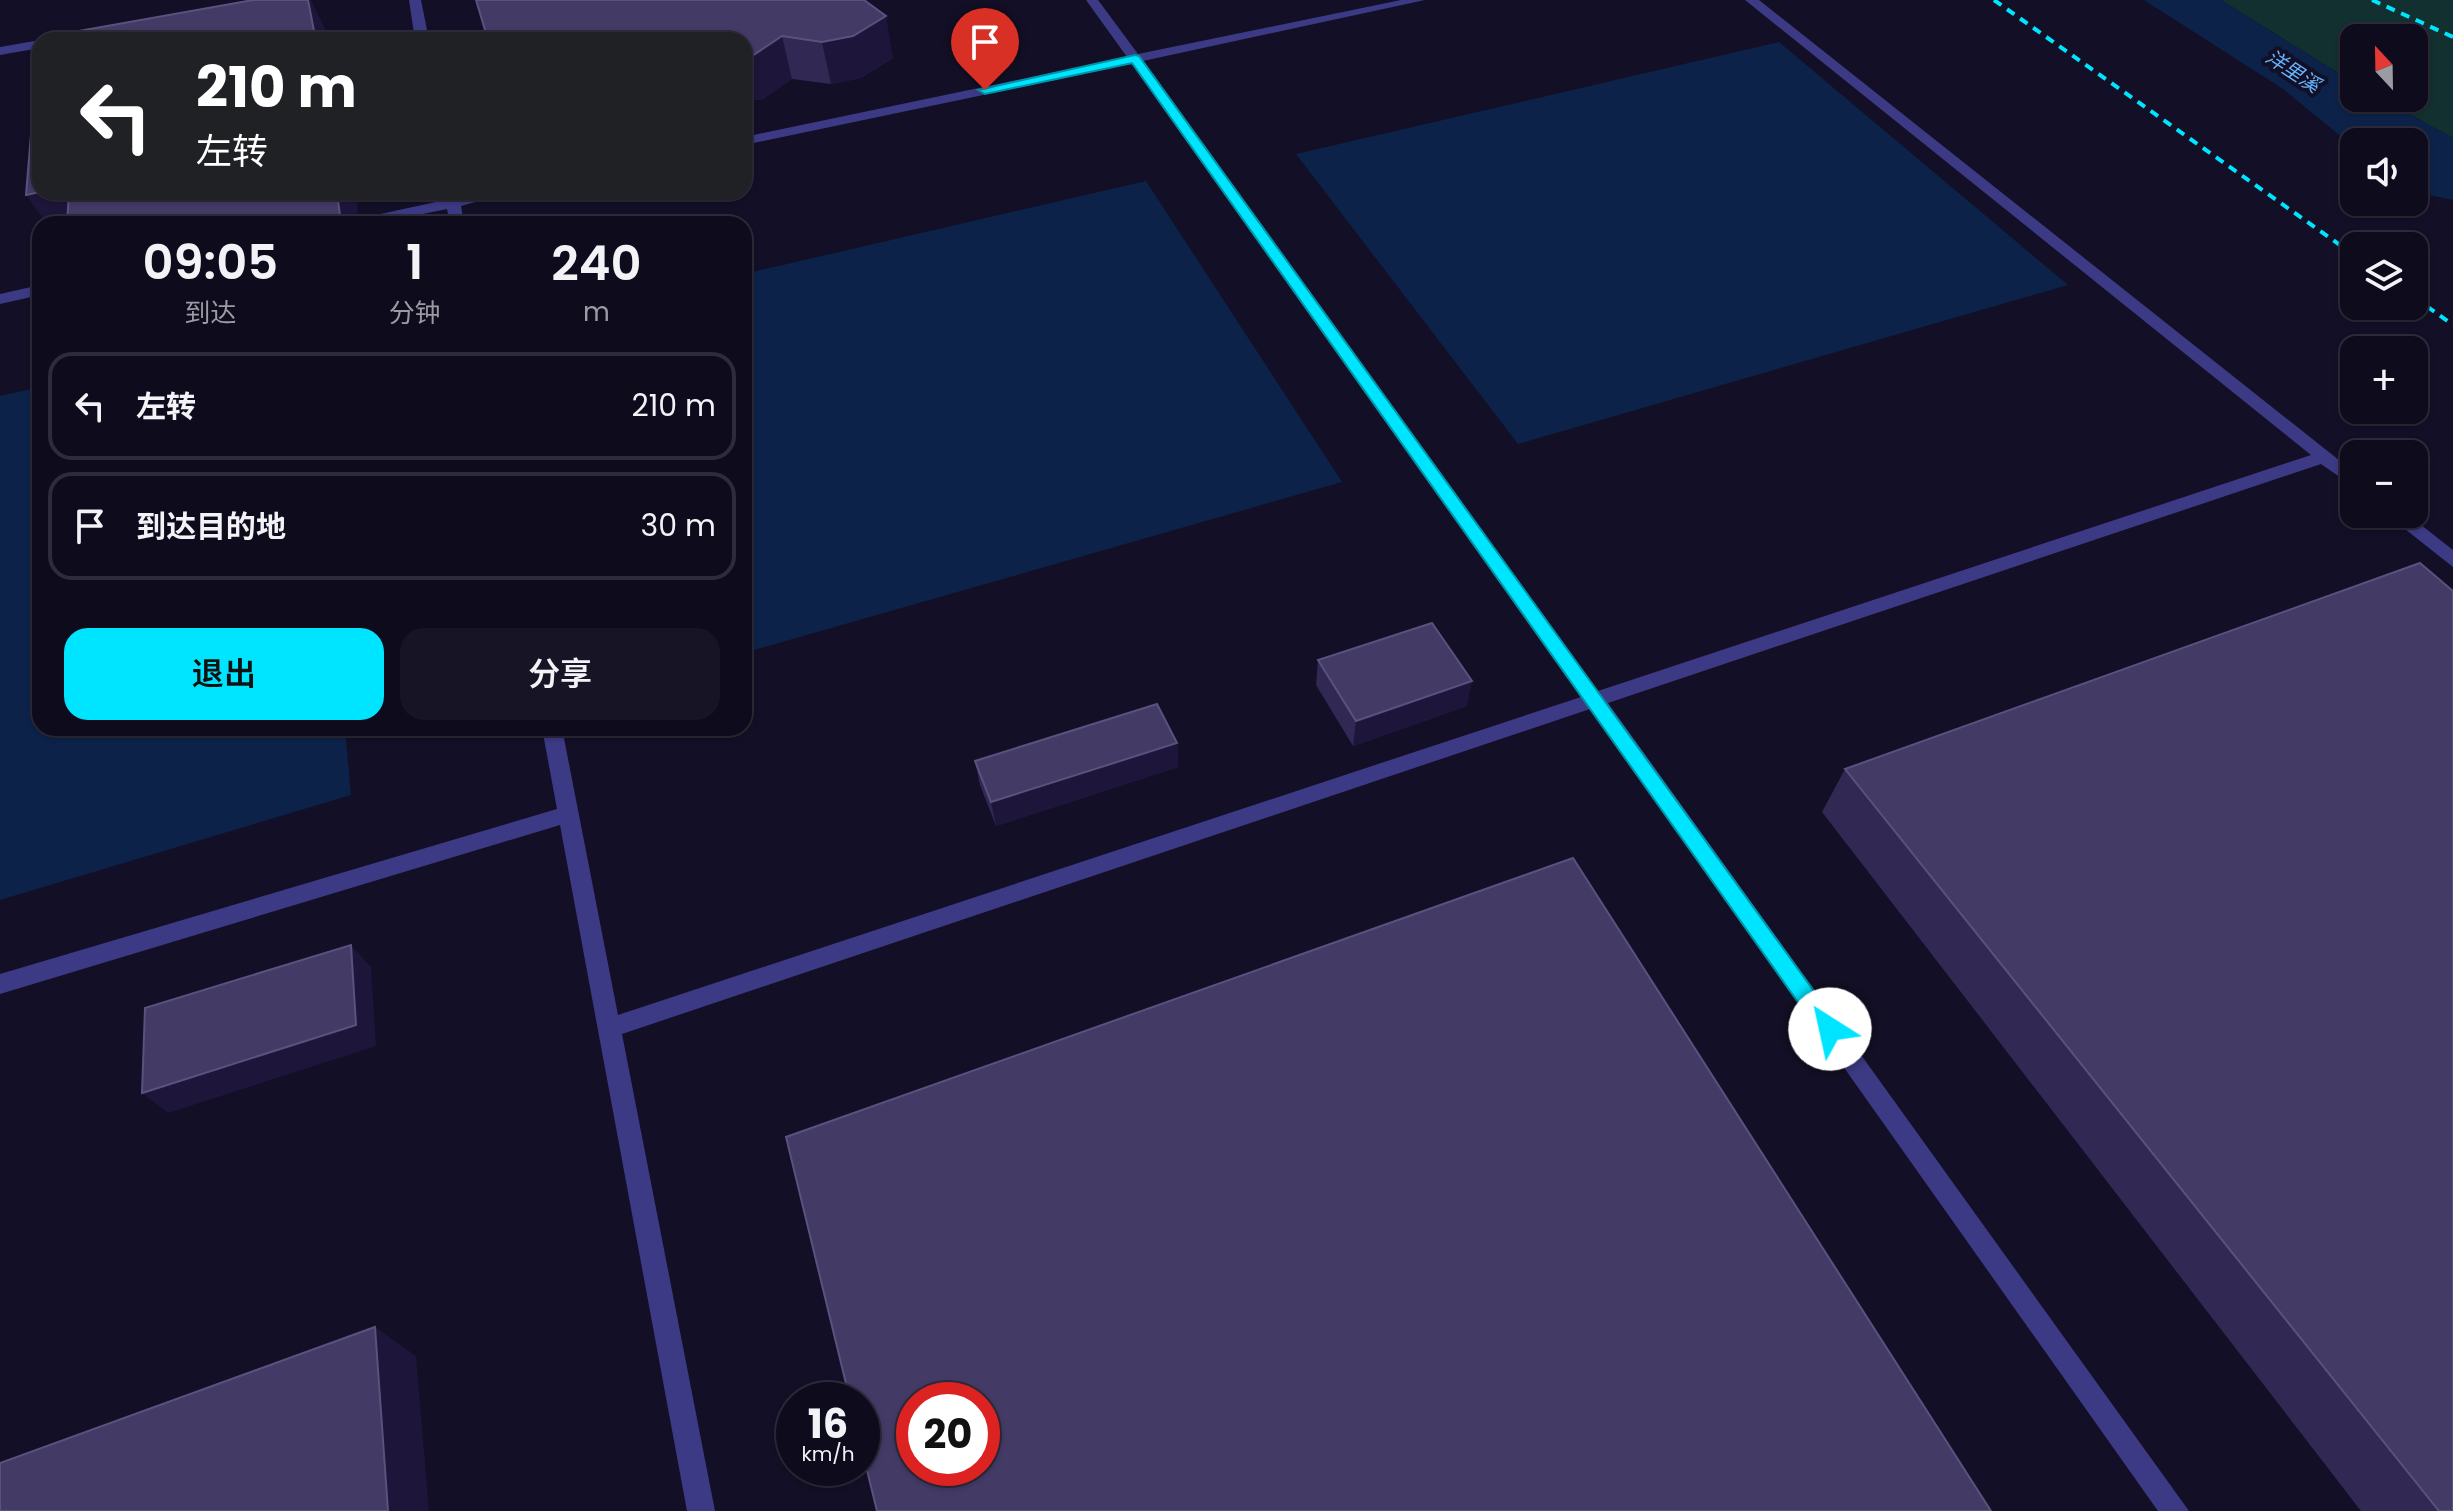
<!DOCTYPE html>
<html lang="zh">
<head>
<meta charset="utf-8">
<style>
	:root { --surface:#0e0b1c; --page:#171425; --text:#f1f3f6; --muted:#9b9ba3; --line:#2e2b3b; --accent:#00e5ff }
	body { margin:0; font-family:Poppins,"Noto Sans SC",sans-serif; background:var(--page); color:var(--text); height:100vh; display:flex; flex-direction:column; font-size:30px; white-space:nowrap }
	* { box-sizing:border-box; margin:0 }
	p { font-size:26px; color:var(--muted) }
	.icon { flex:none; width:44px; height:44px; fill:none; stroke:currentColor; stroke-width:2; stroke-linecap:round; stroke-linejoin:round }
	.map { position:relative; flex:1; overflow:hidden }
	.drawer { position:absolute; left:32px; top:216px; width:720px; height:520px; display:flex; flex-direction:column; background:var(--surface); border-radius:24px; box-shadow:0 2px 6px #0004,0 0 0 2px var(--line) }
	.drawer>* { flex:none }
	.top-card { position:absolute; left:32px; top:32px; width:720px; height:168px; border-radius:24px; box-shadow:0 2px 6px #0004,0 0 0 2px var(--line); background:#202124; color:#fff; overflow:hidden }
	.needle { width:52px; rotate:338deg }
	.fabs { position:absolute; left:2340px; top:24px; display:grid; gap:16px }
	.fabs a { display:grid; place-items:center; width:88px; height:88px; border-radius:16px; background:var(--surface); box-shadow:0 2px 6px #0004,0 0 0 2px var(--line); font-size:40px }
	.speed { position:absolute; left:776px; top:1382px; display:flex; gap:16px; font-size:40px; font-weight:700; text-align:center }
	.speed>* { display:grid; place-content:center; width:104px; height:104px; border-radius:50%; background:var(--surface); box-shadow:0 2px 6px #0004,0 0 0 2px var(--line); line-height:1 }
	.speed small { font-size:20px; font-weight:400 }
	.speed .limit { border:12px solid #d22; background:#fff; color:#111 }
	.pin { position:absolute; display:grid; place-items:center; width:68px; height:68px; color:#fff; margin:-82px -34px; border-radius:50% 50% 50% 0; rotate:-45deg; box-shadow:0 0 8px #0007 }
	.pin .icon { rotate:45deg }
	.me { position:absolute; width:88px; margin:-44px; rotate:325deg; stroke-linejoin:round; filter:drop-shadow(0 0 6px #0008) }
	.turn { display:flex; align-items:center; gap:28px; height:168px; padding:0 32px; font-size:36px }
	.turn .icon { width:104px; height:104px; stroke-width:2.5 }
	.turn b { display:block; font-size:56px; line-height:68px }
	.eta { display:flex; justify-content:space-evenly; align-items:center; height:136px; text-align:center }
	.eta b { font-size:48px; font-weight:600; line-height:56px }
	.primary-button { display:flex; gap:16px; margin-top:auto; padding:16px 32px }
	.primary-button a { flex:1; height:92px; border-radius:24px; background:var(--accent); color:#111; font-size:32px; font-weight:600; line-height:92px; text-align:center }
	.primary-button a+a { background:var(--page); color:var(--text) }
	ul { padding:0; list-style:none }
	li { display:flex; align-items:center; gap:24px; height:108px; margin:0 16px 12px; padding:0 16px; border:4px solid var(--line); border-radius:24px }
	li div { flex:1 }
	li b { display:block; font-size:30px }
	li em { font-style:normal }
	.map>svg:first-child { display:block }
</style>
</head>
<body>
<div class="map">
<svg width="2453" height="1511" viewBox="0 0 2453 1511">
	<rect width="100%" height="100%" fill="#130f26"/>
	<path fill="#12302f" d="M2221 0H2453V138L2380 98H2414V38H2354V83Z"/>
	<path fill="#0c2248" d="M2144 0H2221L2354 83V98H2380L2453 138V200L2414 192V142H2354V147L2283 89Z
		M1779 42 2068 285 1518 444 1296 154Z
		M1146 181 1342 482 744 653V274Z
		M40 387V728H345L351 795 0 900V396Z"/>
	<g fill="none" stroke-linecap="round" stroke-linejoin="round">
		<path fill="#3d3a85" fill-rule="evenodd" d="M409 0H421L429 40H415Z
			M1086 0H1098L1138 54 1401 0H1425L1143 61 1598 691 2311 455 1745 0H1759L2354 472V487L2321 464 1608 703 2189 1511H2158L1590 709 622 1034 715 1511H687L560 825 0 994V974L557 809 542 728H562L618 1015 1581 697 1132 64 744 145V137L1127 57Z
			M40 40V48L0 55V47Z
			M444 192H458L459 197 483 192H511L461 206 464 224H450L447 209 374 224H346L353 220 445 200Z
			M40 285V295L0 304V294Z
			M2386 514H2407L2453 550V567Z"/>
		<path stroke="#00e5ff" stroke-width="4" stroke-dasharray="9 7" stroke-linecap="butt" d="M1994 0 2354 255
			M2372 0 2453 37
			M2414 297 2453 325"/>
	</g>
	<path fill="#312854" d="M864 0 893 58 861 78 831 84 792 79 763 99 744 101V40Z
		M1318 660 1467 706 1353 746 1316 685Z
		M1177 743 1178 767 996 826 980 785 975 761Z
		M1845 769 2453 1511H2361L1822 812Z"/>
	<path fill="#1d163a" d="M308 0H311L328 35 315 36Z
		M886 16 893 58 861 78 831 84 822 42Z
		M782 36 792 79 763 99 744 101V57Z
		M40 192H74L95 224H47L26 195Z
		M327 192H356L358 216 355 218 358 224H341Z
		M1472 681 1467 706 1353 746 1356 721Z
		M1177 743 1178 767 996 826 991 802Z
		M351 945 371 967 376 1046 168 1113 142 1093Z
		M375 1327 416 1356 429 1511H388Z"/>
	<path fill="#433a66" stroke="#5a527e" stroke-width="2" fill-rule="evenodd" d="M253 0H308L315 36 339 32 340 40H40V192L26 195 39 38Z
		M476 0H864L886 16 853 36 822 42 782 36 752 56 744 57V40H488Z
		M69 192H337L341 224H67Z
		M2420 563 2453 591V1511H2439L1845 769Z
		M1432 623 1472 681 1356 721 1318 660Z
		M1157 704 1177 743 991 802 975 761Z
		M1573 858 1991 1511H877L862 1450V1400H850L786 1137ZM914 1400H982V1468H914Z
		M351 945 356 1025 142 1093 145 1008Z
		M375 1327 388 1511H0V1463Z"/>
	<path fill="#00e5ff" stroke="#0095a6" stroke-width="2" d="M1135 55 1139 56 1837 1023 1840 1029 1837 1036H1822L1132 63 985 94 978 90Z"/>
	<g text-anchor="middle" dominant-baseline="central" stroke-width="8" stroke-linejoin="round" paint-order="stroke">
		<g font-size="20" font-style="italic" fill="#62b6ff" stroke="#130f26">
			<text transform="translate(2293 71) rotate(33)">洋里溪</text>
		</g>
	</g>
</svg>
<div class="fabs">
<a><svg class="needle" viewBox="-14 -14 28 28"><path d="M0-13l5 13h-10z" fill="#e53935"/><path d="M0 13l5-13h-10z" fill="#9b9ba3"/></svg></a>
<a><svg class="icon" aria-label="sound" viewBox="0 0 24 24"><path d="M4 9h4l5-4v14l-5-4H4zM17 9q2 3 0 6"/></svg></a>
<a><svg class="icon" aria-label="layers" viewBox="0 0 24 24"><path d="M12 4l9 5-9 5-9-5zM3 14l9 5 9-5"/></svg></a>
<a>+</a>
<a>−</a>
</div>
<div class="speed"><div>16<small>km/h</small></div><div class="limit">20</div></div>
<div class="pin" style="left:985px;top:90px;background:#d93025"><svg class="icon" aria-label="arrive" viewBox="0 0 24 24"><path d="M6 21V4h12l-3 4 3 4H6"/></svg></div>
<svg class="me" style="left:1830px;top:1029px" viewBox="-20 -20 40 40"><circle r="19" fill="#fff"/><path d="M0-13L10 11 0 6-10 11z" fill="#00e5ff"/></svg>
<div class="top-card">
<div class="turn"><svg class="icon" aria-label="left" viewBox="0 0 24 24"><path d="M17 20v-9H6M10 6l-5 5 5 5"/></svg><div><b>210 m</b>左转</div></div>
</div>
<section class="drawer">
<div class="eta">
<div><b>09:05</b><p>到达</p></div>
<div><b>1</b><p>分钟</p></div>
<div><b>240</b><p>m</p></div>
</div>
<ul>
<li><svg class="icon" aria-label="left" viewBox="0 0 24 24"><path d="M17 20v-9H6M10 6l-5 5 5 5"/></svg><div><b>左转</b></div><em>210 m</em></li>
<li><svg class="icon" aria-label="arrive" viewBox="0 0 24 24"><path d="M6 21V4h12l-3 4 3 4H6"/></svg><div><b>到达目的地</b></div><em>30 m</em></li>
</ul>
<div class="primary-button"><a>退出</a><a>分享</a></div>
</section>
</div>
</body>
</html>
